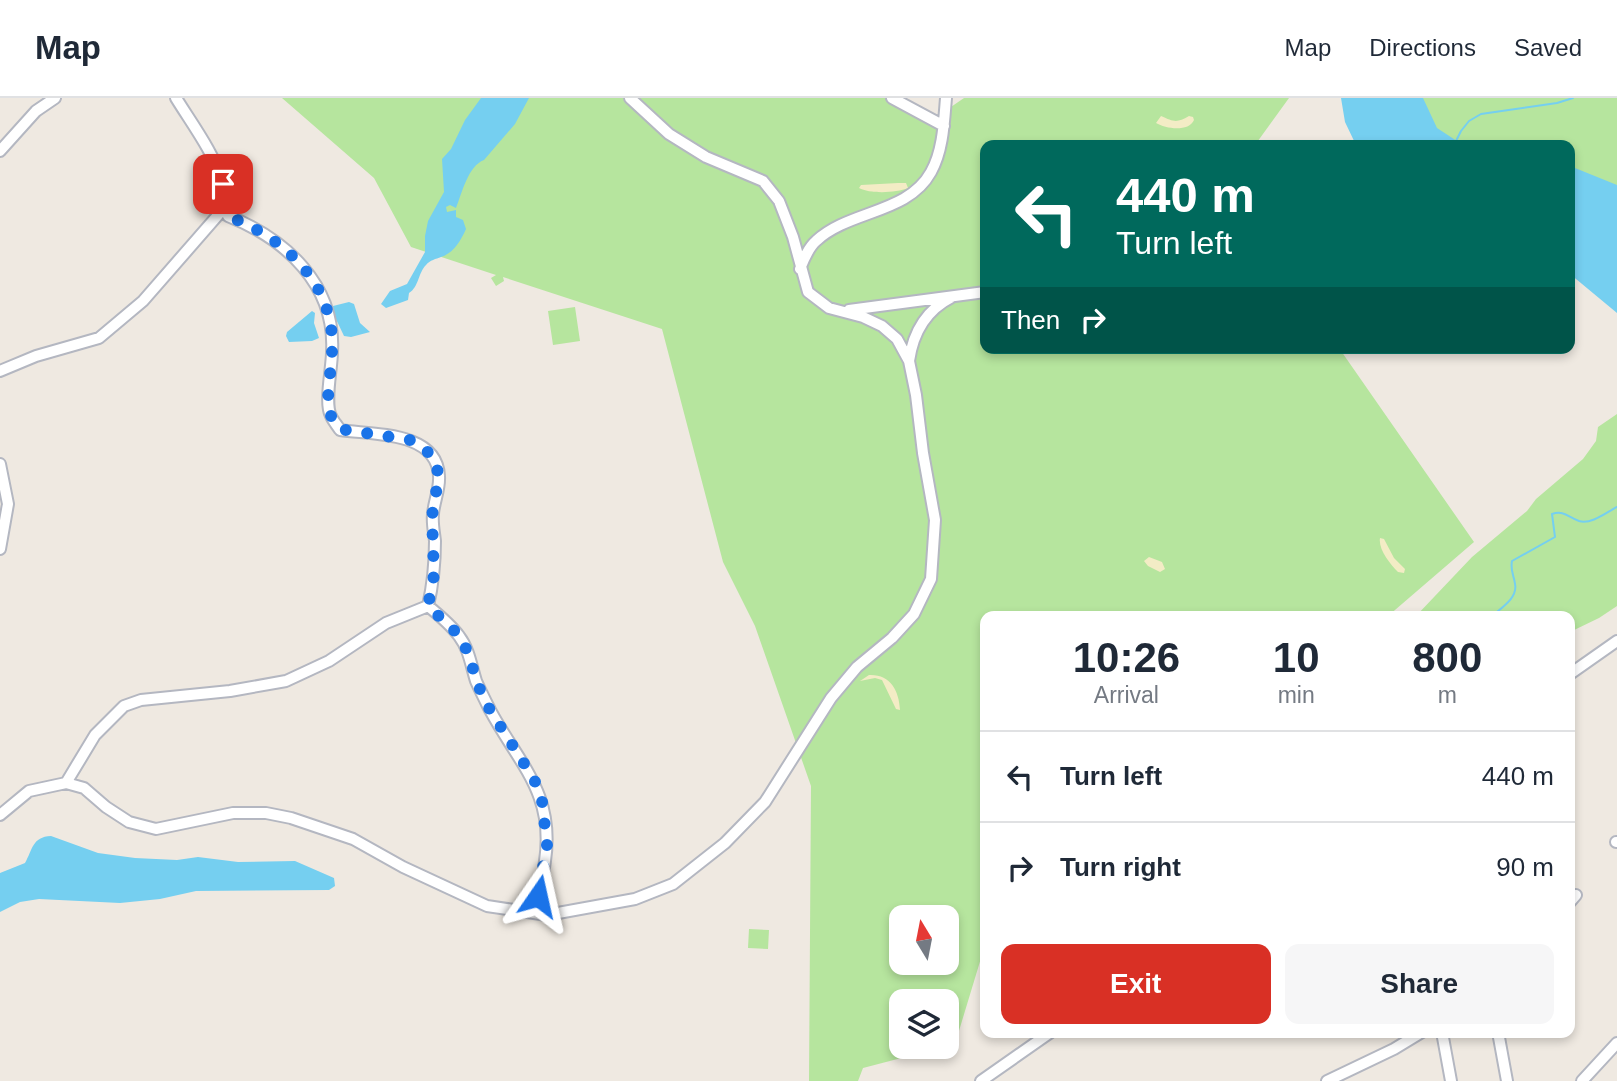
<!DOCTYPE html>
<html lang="en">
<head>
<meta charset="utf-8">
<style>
	:root { --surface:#fff; --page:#f6f6f7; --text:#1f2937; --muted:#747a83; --line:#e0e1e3; --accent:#d93025 }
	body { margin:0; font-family:Helvetica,sans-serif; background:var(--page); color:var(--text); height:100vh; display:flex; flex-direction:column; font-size:26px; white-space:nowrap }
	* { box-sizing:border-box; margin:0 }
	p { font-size:23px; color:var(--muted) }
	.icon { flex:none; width:38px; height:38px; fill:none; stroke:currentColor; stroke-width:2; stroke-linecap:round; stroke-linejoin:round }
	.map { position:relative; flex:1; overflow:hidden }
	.panel { position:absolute; left:980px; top:513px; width:595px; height:427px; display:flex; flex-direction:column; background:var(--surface); border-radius:14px; box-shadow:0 4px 10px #0003 }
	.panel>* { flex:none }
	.guide { position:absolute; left:980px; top:42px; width:595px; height:214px; border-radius:14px; box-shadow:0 4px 10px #0003; background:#00695c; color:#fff; overflow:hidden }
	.needle { width:46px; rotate:350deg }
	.tools { position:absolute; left:889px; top:807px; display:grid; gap:14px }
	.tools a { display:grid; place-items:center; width:70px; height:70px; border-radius:14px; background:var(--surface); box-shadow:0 4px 10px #0003; font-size:35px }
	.pin { position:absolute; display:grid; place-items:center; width:60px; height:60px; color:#fff; margin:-30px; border-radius:14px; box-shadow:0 4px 10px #0006 }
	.me { position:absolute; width:77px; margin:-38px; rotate:11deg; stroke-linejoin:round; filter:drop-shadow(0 0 5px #0008) }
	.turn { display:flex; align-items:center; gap:24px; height:147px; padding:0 21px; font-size:32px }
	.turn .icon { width:91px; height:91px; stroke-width:2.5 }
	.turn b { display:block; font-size:49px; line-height:60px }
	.then { display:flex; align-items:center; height:66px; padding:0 21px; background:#0003; gap:14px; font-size:26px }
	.eta { display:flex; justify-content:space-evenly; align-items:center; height:119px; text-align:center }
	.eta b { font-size:42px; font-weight:700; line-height:49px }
	.button { display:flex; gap:14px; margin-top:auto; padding:14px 21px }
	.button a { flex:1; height:80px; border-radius:14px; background:var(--accent); color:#fff; font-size:28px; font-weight:700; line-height:80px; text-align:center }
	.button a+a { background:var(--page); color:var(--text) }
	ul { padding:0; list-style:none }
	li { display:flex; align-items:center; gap:21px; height:91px; padding:0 21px; border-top:2px solid var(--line) }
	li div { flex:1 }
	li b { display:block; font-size:26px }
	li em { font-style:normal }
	header { display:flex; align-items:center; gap:42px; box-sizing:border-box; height:98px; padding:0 35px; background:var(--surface); border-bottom:2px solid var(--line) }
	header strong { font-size:33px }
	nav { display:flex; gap:38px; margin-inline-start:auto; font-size:24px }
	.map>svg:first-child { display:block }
</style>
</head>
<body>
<header>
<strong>Map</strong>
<nav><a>Map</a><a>Directions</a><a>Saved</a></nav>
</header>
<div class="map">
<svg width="1617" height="983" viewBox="0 0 1617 983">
	<rect width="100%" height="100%" fill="#efe9e1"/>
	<path fill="#b6e59e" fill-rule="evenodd" d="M282 0H889L932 22 964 0H1289L1255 47H985V250H1339L1474 444 1388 518H985V847L955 946 863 970 858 983H809L811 688 755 528 723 464 662 231 503 179 504 183 496 188 491 180 496 177 411 149 374 80ZM901 819H947V864H901ZM901 903H947V948H901Z
		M1407 0H1617V108L1570 77V47H1430Z
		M575 209 580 243 553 247 548 213Z
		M1617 316V508L1599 520 1570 534V518H1416L1472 459 1527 413 1536 401 1583 361 1596 343 1598 329Z
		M749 831 769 832 768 851 748 850Z"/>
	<path fill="#f3ecc5" d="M1161 18C1174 24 1177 25 1189 18L1193 19 1194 22C1189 34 1166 31 1156 25Z
		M898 85H906L908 90C896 95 870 96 859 90L861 87Z
		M1380 440 1384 441 1394 460 1405 471 1404 475 1398 474C1390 466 1378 451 1380 440Z
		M1149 459 1162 464 1165 471 1160 474 1148 468 1144 463Z
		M869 577C890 576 899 592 900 612L896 611 882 582 875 580 860 583Z"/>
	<path fill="#75cff0" d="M481 0H529L515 26 484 62C468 68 462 95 456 110L450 107 446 109 447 114 456 112V119L463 122 466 131C461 142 454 155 441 159 436 161 430 162 426 167 418 175 419 189 409 195L408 202 386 210 381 206 390 193 407 186 425 154V138L428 123 444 94 442 61 451 51 465 22Z
		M1341 0H1423L1437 30 1463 47H1356L1345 24Z
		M1570 68 1617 87V215L1570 176Z
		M349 204 354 206 360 225 370 234 351 239 344 238 334 217 333 208Z
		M312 213 315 215 314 225 319 240 312 243 289 244 286 238 287 234Z
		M51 738 98 755 135 760 177 762 198 759 238 764 295 763 334 780 335 788 329 792 196 793 160 801 120 805 39 801 20 804 0 814V775L25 765C33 751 32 739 51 738Z"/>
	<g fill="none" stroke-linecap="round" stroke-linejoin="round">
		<path stroke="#75cff0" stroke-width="2" d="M1454 47 1461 33 1469 23 1481 16 1557 5 1573 0
			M1492 518C1501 510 1518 500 1515 486 1514 477 1510 473 1512 463L1555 439 1552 416C1564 412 1568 419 1579 423 1591 427 1607 414 1617 409"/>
		<g stroke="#b4b7c1" stroke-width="14">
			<path id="minor" d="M176 0C192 26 214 55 223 85 226 96 223 107 228 118 286 141 336 187 332 254 332 270 324 305 331 318 333 323 337 327 340 332 373 337 437 333 439 378 440 391 434 403 433 416 432 425 434 434 435 443 435 466 433 486 428 508 439 517 451 527 459 538 469 551 471 567 476 583 480 592 485 602 490 612 519 666 555 695 545 763 541 790 542 794 522 814
				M892 0 944 28
				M0 53 36 13 55 0
				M800 171C804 161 808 150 816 143 849 112 908 116 931 74 943 53 944 24 946 0
				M849 212 985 194
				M909 263C913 235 926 212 952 199
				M0 273 36 258 99 240 143 203 225 109
				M0 366 8 406 0 451
				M1570 576 1617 543
				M66 685 95 637 124 608 141 602 230 593 286 583 329 563 386 525 428 508
				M0 717 29 693 66 685 84 690 106 709 129 724 156 731 233 715H266L291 720 353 741 403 769 487 808 547 817 635 801 673 786 725 745 765 704 831 600 857 569 892 540 914 516 931 481 935 422 923 355 916 297 909 263 897 241 882 228 863 219 829 210 808 194 793 139 779 103 763 83 706 59 669 36 630 0
				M1616 744H1617
				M1570 804 1576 797
				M1442 934 1451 983
				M1498 934 1507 983
				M981 983 1051 934
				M1327 983 1394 951 1422 934
				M1582 983 1617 945"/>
		</g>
		<use href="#minor" stroke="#fff" stroke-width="10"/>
	</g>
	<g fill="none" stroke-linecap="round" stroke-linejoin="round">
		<path stroke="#1a73e8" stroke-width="12" stroke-dasharray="0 21.6" d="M223 86 225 109 228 118C286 141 336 187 332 254 332 270 324 305 331 318 333 323 337 327 340 331L410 342 432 357 439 377 432 418 434 477 428 508 460 538 469 557 477 585 490 612 534 681 542 703 547 747 538 798"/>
	</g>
</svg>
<div class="tools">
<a><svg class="needle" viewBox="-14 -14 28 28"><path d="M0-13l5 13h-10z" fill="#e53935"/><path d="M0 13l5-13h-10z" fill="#747a83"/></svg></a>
<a><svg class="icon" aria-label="layers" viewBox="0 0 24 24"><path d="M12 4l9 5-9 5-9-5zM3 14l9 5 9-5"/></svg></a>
</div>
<div class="pin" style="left:223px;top:86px;background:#d93025"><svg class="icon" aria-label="arrive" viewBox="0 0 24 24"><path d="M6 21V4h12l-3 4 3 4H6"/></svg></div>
<svg class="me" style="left:538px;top:798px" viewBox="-20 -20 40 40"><path d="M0-17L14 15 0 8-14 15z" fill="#1a73e8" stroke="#fff" stroke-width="4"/></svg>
<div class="guide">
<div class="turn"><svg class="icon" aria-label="left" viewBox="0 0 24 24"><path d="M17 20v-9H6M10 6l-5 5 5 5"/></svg><div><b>440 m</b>Turn left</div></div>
<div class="then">Then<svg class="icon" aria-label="right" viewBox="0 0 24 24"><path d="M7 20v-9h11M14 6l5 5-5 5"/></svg></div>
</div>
<section class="panel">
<div class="eta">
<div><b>10:26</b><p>Arrival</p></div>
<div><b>10</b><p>min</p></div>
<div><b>800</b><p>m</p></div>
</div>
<ul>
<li><svg class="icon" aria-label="left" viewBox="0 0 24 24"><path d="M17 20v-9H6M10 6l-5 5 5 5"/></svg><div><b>Turn left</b></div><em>440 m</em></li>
<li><svg class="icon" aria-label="right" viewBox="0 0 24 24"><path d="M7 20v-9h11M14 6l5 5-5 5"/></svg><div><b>Turn right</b></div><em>90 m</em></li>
</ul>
<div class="button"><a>Exit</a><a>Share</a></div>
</section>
</div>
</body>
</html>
